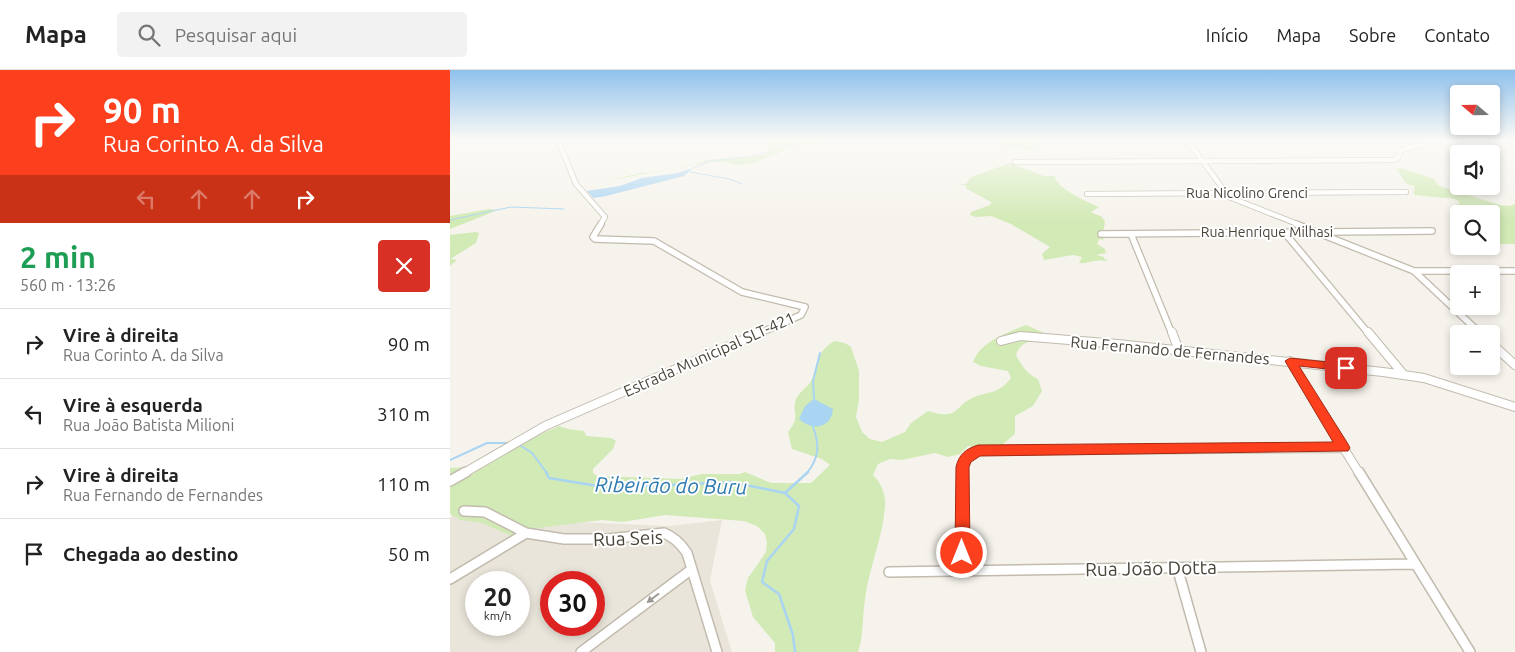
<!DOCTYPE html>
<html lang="pt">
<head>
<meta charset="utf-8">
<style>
	:root { --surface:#fff; --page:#f2f2f2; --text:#222; --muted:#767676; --line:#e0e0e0 }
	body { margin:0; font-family:Ubuntu,sans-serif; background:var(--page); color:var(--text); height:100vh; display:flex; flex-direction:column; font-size:19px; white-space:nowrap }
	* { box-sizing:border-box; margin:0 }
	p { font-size:16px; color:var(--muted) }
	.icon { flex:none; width:28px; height:28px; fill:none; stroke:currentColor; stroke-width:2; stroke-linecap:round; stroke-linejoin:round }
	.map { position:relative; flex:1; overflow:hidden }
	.panel { display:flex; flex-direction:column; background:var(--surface); width:450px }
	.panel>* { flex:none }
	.guide { background:#fc3f1d; color:#fff; overflow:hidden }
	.needle { width:32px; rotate:290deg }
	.buttons { position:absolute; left:1000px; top:15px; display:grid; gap:10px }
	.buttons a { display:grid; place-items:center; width:50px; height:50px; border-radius:5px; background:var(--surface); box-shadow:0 2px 8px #0003; font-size:25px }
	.speed { position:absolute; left:15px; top:501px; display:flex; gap:10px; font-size:25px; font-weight:700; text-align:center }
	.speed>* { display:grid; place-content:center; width:65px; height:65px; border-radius:50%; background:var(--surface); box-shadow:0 2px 8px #0003; line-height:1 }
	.speed small { font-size:12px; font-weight:400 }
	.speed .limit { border:8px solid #d22; background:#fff; color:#111 }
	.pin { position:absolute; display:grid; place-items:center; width:42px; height:42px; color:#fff; margin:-21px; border-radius:10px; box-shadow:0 2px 8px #0006 }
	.me { position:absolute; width:55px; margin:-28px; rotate:0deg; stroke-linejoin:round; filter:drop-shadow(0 0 4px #0008) }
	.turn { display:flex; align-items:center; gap:18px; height:105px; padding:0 20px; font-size:22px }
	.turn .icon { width:65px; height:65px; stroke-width:2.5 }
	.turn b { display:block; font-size:35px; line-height:42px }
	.lanes { display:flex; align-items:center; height:48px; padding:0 20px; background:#0003; justify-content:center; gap:25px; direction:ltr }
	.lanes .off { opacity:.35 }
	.round { display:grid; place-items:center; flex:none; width:52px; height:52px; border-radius:5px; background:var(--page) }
	.head { display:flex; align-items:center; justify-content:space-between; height:85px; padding:0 20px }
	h1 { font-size:30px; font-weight:700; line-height:38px; color:#1e9e55 }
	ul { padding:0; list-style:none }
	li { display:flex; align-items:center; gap:15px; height:70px; padding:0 20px; border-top:1px solid var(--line) }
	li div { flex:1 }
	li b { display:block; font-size:19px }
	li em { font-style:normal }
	header { display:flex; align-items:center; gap:30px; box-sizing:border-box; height:70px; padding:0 25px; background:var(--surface); border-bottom:1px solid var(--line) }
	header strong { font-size:24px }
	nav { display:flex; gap:28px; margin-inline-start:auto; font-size:18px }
	.search { width:350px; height:45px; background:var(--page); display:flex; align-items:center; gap:12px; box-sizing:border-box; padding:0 18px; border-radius:5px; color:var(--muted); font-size:19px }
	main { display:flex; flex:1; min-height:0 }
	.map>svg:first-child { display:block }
</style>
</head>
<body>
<header>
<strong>Mapa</strong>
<div class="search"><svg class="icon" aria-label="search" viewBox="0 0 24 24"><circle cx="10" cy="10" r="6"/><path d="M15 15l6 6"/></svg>Pesquisar aqui</div>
<nav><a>Início</a><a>Mapa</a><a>Sobre</a><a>Contato</a></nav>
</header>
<main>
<section class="panel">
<div class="guide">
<div class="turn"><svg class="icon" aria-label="right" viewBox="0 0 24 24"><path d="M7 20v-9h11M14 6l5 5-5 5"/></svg><div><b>90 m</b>Rua Corinto A. da Silva</div></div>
<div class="lanes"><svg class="icon off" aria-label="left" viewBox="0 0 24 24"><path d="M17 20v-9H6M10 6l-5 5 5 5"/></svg><svg class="icon off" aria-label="ahead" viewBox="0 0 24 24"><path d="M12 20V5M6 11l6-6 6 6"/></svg><svg class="icon off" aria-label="ahead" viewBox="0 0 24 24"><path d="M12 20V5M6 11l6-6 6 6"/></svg><svg class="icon" aria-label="right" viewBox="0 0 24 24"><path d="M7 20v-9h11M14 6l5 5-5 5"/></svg></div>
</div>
<div class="head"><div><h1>2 min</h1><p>560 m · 13:26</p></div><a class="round" style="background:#d93025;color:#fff"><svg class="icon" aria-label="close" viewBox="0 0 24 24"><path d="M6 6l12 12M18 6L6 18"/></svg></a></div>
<ul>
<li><svg class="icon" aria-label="right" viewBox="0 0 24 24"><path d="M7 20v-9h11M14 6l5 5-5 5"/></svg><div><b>Vire à direita</b><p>Rua Corinto A. da Silva</p></div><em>90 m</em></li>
<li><svg class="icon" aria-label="left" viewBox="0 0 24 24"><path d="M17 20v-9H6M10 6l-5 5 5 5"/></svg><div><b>Vire à esquerda</b><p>Rua João Batista Milioni</p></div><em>310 m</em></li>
<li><svg class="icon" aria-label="right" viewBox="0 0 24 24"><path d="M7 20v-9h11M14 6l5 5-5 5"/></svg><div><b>Vire à direita</b><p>Rua Fernando de Fernandes</p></div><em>110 m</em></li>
<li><svg class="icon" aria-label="arrive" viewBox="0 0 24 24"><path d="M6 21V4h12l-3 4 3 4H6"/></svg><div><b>Chegada ao destino</b></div><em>50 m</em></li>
</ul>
</section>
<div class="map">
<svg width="1065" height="582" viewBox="0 0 1065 582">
	<rect width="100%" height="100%" fill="#f6f3ec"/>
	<path fill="#eae5da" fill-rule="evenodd" d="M14 435 125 452 219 456 272 450 260 511 282 582H0V448ZM26 512H69V555H26ZM101 512H144V555H101Z"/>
	<path fill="#d2eab5" d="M317 70H383C368 72 352 76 335 78L329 84 322 85 304 93 287 95 275 92H259L156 111 195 102 197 104 249 93 256 90 315 85 319 80 316 76 319 75Z
		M546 70H578L594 75 582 80 567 78 566 79 555 78 551 75 555 73Z
		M560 93 594 106H605C605 118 638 132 649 137L641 142 652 147 655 152 653 163 655 164 653 170 649 169 647 174 655 179 656 183 646 185 654 187V189H657L656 191C643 189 639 194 629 193L632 187 623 185 594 190 592 184 600 177 561 154 541 146 526 147 520 145 521 142 540 135 541 132 517 119 515 115 507 114H516L521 107Z
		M951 98 984 109 987 114 992 117 1050 135 1060 136 1065 134V174H1047L1044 169 1041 171V144H1009V146L1005 140 1008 138 1006 134 1009 135V132L1005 129 965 125 963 122 965 120 961 118 965 119 964 116C952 114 953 107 946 99Z
		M39 139 48 140 0 159V146Z
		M25 162 29 163 26 173 2 188 1 189 7 190 0 196V165Z
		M576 255 594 263V270C581 270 570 272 566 285 572 296 576 303 588 309L592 321 583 336 565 346V364L545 381 518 376 510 384 498 387 485 383 452 390 440 389 428 394 423 405C431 413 436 424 435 436 433 468 419 497 415 529 412 547 414 565 408 582H325V573L303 547 295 520 298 508 316 482 317 472 315 464 307 456 294 451 215 445 172 452 152 450 119 454 88 458 59 465 32 453 11 450 0 444V398L18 397 109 356 118 359 134 361 136 366 161 368 166 371 163 379 143 399V403L147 406 231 409 252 404H290L295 402 321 413H361L380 395 372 389 342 379 338 362C352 345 341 345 346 329 349 322 357 318 361 311 370 294 364 284 384 271L395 273 401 277 409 301V330L406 347 412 362 420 369 432 372 455 362 461 353 478 341C485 343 494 346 502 343 507 341 512 334 517 331 535 319 546 328 561 308L558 301 531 296 523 292C531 271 557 263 576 255Z"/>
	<path fill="#a9d4f2" d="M243 98 234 106 156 126 143 128 137 121 170 116 192 108 228 103Z
		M364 329 383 339C381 359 362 361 349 349L355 336Z"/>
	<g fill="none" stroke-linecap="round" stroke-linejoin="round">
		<path stroke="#a9d4f2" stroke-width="1" d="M327 70 328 78
			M1058 70 1065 73
			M243 98 261 91 304 86 355 70
			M240 102 279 109 292 114
			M0 150 61 137 114 139"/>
		<path stroke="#a9d4f2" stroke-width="2" d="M364 329 363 311 370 283
			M68 374 82 383 97 403
			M0 390 37 373H61
			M357 403C369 388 370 375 363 357"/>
		<path stroke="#a9d4f2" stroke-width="2.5" d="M96 402 99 408 160 418 281 412 335 423 349 436 344 459 317 491 312 512 329 524 343 565 345 582
			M335 423 358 402"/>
		<g stroke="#c2bbae" stroke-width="6">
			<path id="minor-far3" d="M108 70 126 114 155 147 150 155
				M737 70 779 127 850 155
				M565 92 942 90 947 89 951 80 992 70
				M637 124 956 122"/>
		</g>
		<g stroke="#c2bbae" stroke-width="8">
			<path id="minor-far2" d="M151 154 143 167 145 169 204 171 292 222 355 237 351 245 308 264
				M846 154 964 201 1031 264
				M834 162 919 264
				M874 162 982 161
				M651 164 864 162
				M681 164 722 264
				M964 201H1065"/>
		</g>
		<g stroke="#c2bbae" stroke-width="10">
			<path id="minor-far1" d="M722 262 728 278
				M918 262 954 305
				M1029 262 1031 264
				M551 271 570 266 668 274 933 302 974 308 1065 337
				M1041 273 1065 295
				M840 291 909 403
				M14 403 95 356 311 262
				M512 403 515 389 528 381 893 378"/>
		</g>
		<g stroke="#c2bbae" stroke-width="12">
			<path id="minor" d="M512 402 513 501
				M909 402 1020 582
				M0 411 16 402
				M14 441 35 442 76 463 114 469H158L214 463C224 467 231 474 237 483L267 582
				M727 497 751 582
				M439 502 964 494
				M0 509 76 463
				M131 582 242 499"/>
		</g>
		<use href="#minor-far3" stroke="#fff" stroke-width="4.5"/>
		<use href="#minor-far2" stroke="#fff" stroke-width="5.5"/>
		<use href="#minor-far1" stroke="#fff" stroke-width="8"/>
		<use href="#minor" stroke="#fff" stroke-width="9"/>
	</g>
	<defs><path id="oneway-solid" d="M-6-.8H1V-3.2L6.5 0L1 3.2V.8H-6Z" transform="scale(1.25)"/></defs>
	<use fill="#9c9892" href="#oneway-solid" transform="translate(203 528) rotate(143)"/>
	<linearGradient id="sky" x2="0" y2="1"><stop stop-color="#8fc1ec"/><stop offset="0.46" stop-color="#fbfaf6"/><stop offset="1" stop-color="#fbfaf6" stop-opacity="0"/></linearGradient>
	<rect width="1065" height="152" fill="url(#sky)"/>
	<path fill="#fc3f1d" stroke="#a42913" d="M840 288 896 294 902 298 896 301 849 296 898 374 900 378 898 381 530 386 521 392 519 397 520 483 518 488 512 490 507 488 505 483 506 397C509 384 516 379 528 375L883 372 835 291Z"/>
	<g text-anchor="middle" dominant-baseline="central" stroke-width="4" stroke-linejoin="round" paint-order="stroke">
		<g font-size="14" fill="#4b4439" stroke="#fff">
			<text x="797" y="123">Rua Nicolino Grenci</text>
			<text x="817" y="162">Rua Henrique Milhasi</text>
		</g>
		<g font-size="16" fill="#4b4439" stroke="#fff">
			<text transform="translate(720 280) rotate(5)">Rua Fernando de Fernandes</text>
			<text transform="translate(259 284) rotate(-24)">Estrada Municipal SLT-421</text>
		</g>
		<g font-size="19" fill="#4b4439" stroke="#fff">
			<text transform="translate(178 468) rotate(-2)">Rua Seis</text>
			<text transform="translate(701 498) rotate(-1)">Rua João Dotta</text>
		</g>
		<g font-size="21" font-style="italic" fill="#2e7ab2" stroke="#fff">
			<text transform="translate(221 415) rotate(1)">Ribeirão do Buru</text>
		</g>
	</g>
</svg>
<div class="buttons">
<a><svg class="needle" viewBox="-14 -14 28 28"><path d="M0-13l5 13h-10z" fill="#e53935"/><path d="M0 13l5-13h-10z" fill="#767676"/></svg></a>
<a><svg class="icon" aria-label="sound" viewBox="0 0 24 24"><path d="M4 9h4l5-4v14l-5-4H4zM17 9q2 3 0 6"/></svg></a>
<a><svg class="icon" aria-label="search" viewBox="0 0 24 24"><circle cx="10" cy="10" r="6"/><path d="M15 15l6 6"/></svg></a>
<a>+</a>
<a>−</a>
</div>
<div class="speed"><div>20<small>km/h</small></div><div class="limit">30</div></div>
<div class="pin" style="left:896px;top:298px;background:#d93025"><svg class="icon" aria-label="arrive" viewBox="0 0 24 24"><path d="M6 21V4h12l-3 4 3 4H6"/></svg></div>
<svg class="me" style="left:512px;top:483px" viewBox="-20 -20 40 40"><circle r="17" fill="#fc3f1d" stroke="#fff" stroke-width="3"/><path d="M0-11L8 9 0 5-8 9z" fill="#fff"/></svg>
</div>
</main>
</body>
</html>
